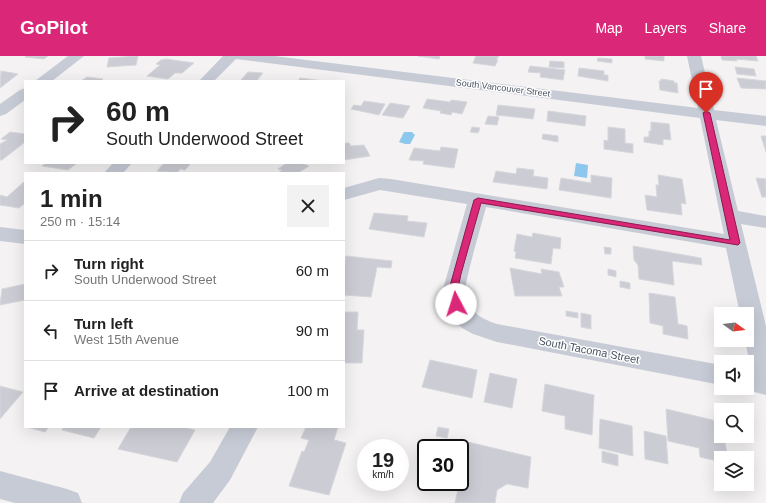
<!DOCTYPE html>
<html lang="en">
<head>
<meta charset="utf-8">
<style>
	:root { --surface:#fff; --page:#f2f2f2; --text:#222; --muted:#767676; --line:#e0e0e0; --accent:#db2777 }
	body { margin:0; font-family:Arial,sans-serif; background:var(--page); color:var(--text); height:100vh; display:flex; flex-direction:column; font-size:15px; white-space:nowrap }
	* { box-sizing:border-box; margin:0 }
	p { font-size:13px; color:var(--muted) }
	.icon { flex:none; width:22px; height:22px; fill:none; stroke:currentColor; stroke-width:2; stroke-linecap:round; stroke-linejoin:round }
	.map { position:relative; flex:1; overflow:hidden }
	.sheet { position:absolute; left:24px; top:116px; width:321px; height:256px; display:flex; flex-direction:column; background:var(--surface); border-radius:0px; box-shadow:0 4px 16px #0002 }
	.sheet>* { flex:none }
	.top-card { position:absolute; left:24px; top:24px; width:321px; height:84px; border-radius:0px; box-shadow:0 4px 16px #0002; background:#fff; color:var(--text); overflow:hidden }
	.needle { width:26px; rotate:105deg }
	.tools { position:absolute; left:714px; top:251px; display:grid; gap:8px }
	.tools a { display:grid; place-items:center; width:40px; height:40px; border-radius:0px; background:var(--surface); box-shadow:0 4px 16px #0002; font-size:20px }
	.speed { position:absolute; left:357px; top:383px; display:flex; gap:8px; font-size:20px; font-weight:700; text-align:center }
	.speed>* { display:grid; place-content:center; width:52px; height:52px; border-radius:50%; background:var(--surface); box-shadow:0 4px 16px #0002; line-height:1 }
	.speed small { font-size:10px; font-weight:400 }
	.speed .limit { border:2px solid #111; border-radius:6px; background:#fff; color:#111 }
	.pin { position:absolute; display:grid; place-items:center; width:34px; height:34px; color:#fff; margin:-41px -17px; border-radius:50% 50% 50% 0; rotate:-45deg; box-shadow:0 0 4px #0007 }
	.pin .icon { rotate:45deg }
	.me { position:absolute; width:44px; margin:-22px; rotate:355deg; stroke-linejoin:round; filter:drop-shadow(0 0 3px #0008) }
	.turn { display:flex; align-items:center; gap:14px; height:84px; padding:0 16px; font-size:18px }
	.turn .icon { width:52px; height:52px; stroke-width:2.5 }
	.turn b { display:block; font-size:28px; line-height:34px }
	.round { display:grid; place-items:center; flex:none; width:42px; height:42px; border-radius:0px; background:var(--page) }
	.summary { display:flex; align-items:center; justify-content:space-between; height:68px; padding:0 16px }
	h1 { font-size:24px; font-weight:800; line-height:30px }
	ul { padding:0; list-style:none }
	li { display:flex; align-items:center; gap:12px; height:60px; padding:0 16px; border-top:1px solid var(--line) }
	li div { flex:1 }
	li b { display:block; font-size:15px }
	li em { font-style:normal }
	header { display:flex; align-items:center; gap:24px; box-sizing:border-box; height:56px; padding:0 20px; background:var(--accent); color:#fff }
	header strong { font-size:19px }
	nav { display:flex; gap:22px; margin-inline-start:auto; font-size:14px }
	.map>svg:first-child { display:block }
</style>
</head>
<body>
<header>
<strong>GoPilot</strong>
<nav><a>Map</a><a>Layers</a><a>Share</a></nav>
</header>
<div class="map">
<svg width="766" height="447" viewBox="0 0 766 447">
	<rect width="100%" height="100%" fill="#f4f2f2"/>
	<path fill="#8ec7ee" d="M404 76H412L415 79 410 88H405L399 86Z
		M576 107 588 109 587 122 574 120Z"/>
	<path fill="#cccdd4" stroke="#d6d7dd" d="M27 0H48L44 3 25 1Z
		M138 0 136 9 107 11 109 2Z
		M418 0H440L439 3Z
		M476 0H499L496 4H498L495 10 473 7Z
		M645 0H664V5L645 3Z
		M721 0H756L758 5 736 3 737 5 722 4Z
		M598 2 612 3V7L597 5Z
		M166 3 194 7 182 17H175L168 23 147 20 160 9 156 8 161 4Z
		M550 5 564 6V12L549 11Z
		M530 10 565 14 563 24 540 21 541 17 528 16Z
		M735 11 754 13 756 20 737 18Z
		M579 12 604 15V19H608V25L578 20Z
		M1 15 18 18 0 32Z
		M248 16 263 17 257 24 266 25 241 24Z
		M87 21 103 23 100 25H81Z
		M300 22 324 25H298Z
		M737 22 766 25V33L741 32Z
		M661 23 674 25V27H677L678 37 660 34 659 25H661Z
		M427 43 450 46 451 44 467 46 462 58 452 56 451 59 440 57 441 55 423 52Z
		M364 45 385 48 379 59 351 53 354 49 361 50Z
		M390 47 410 50 403 62 382 59Z
		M498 49 535 53 533 63 496 59Z
		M548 55 586 60 585 70 547 65Z
		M488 60 499 61 497 69 485 68Z
		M651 66 669 68 671 84 663 83V89L644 86V81H649V75H651Z
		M472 71 480 72 478 77 470 76Z
		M608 71 625 73V87L633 88V97L604 93V84L608 85Z
		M10 76 25 78V86L2 104H0V88L7 84 1 83Z
		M543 78 558 80V86L542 83Z
		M761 80H766V96Z
		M344 87H349L351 90 364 89 370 100 344 104Z
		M441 91 458 93 454 112 423 108 424 105 409 104 414 92 440 95Z
		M46 107H77L68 114 42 110Z
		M164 107H191L185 114 180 113 177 117 157 115Z
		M287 107H301L309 110 298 117H278L282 114 278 113Z
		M517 112 534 114 533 120 548 122 547 133 493 126 496 115 516 118Z
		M591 119 612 122 611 142 559 134 561 122 591 127Z
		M658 119 682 123 686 148 681 147 682 159 647 154 645 139 657 141 656 129H659Z
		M756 122 766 123V141H762Z
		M25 125V147L19 152 0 149V139L7 141Z
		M374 157 408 160 407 165 427 167 424 181 369 173Z
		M533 177 561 182 560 193 553 192 551 208 515 202 516 196 514 195 517 178 532 181Z
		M633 190 701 202 702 209 672 205 674 229 639 223 638 209 634 204Z
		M604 191 611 192V198H605Z
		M346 200 392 205 391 212 377 211 371 241 344 239V208Z
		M510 212 542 218 541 213 559 216 564 231H559L562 240H515Z
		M608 213 616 215V221L608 219Z
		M620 225 630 227V233L620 231Z
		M25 228V244L0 249 2 233Z
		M649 237 675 241 678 268 687 270 688 283 663 278V270L650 267Z
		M566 255 578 257V262L566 260Z
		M344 256H358L357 274H364L362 307H344Z
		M581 257 591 259V273L581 271Z
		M430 304 477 314 472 342 422 331Z
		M490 317 517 323 512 352 484 346Z
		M545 328 594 339 592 379 565 373V360L542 355Z
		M0 330 23 336 0 363Z
		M666 353 721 366V380H724L727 398 724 397V402H721V406L700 401 699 392 668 385Z
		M600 363 632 370 633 400 599 392Z
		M27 371H49L45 376Z
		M59 371H101L94 382 62 374 63 372Z
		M131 371H182L195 374 177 406 118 393Z
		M306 371H338L334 384 346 387 329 439 289 430 302 395 304 396 309 384 301 382Z
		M438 371 449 373 447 382 436 380Z
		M644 375 666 380 668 408 645 403Z
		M468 386 531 401 528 432 507 428 497 434 495 447H455Z
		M602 395 618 399V410L602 406Z"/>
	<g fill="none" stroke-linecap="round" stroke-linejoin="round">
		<path fill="#c6cbd6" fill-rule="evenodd" d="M68 0H84L52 25H35Z
			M223 0H274L698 52 687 0H701L714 54 766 60V70L716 64 738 155 766 160V172L741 168 766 270V339L740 332H747V314H751L745 284H747V258H740L726 192 486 151C483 164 463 230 465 238 468 255 481 263 497 268L721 309V329L497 286 473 278 462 272 453 264 442 237 467 148 380 134 344 144V132L379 122 391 123 724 178 700 62 236 3 214 25H199Z
			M25 32V44L6 58 0 60V48L20 34Z
			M113 107H132L123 117H104Z
			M0 171 25 174V188L0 185Z
			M230 371H258L230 424 213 447H179L183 437 210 406Z
			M0 415 67 433 78 437 82 447H15L0 443Z"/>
	</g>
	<path fill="#db2777" stroke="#8e194d" d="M706 55 710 57 740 187 738 189 481 147 461 218 457 237 461 248 456 251 453 250 448 237 474 144 478 142 730 184 703 57Z"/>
	<g text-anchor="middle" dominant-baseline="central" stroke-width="3" stroke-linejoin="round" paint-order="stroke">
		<g font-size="9" fill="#495160" stroke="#fff">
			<text transform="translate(503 32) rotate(7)">South Vancouver Street</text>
		</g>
		<g font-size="11" fill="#495160" stroke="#fff">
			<text transform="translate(589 294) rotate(11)">South Tacoma Street</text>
		</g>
	</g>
</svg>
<div class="tools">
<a><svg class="needle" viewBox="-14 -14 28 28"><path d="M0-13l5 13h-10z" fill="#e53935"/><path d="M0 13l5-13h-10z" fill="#767676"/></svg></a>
<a><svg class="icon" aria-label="sound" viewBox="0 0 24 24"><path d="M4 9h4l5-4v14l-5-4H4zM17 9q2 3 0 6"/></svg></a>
<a><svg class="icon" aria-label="search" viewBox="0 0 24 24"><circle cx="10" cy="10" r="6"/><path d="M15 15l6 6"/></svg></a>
<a><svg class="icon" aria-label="layers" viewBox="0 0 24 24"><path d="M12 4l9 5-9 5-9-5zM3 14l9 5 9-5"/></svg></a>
</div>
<div class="speed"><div>19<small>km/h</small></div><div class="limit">30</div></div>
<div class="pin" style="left:706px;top:57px;background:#d93025"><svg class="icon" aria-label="arrive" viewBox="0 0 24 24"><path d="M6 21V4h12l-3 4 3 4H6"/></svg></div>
<svg class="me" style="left:456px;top:248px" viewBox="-20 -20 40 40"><circle r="19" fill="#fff"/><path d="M0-13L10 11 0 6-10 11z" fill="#db2777"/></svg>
<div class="top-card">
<div class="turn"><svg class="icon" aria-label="right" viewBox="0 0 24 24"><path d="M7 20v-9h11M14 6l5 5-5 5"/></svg><div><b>60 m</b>South Underwood Street</div></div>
</div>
<section class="sheet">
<div class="summary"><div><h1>1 min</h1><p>250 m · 15:14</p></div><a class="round"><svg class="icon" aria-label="close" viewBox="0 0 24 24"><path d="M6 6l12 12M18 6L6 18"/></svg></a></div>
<ul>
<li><svg class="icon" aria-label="right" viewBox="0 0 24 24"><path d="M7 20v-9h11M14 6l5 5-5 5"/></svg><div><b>Turn right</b><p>South Underwood Street</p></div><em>60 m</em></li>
<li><svg class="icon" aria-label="left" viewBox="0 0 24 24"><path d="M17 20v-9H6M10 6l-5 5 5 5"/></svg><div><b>Turn left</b><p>West 15th Avenue</p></div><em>90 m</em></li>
<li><svg class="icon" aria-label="arrive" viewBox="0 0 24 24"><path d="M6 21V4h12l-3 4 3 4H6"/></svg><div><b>Arrive at destination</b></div><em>100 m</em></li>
</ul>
</section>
</div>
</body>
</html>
